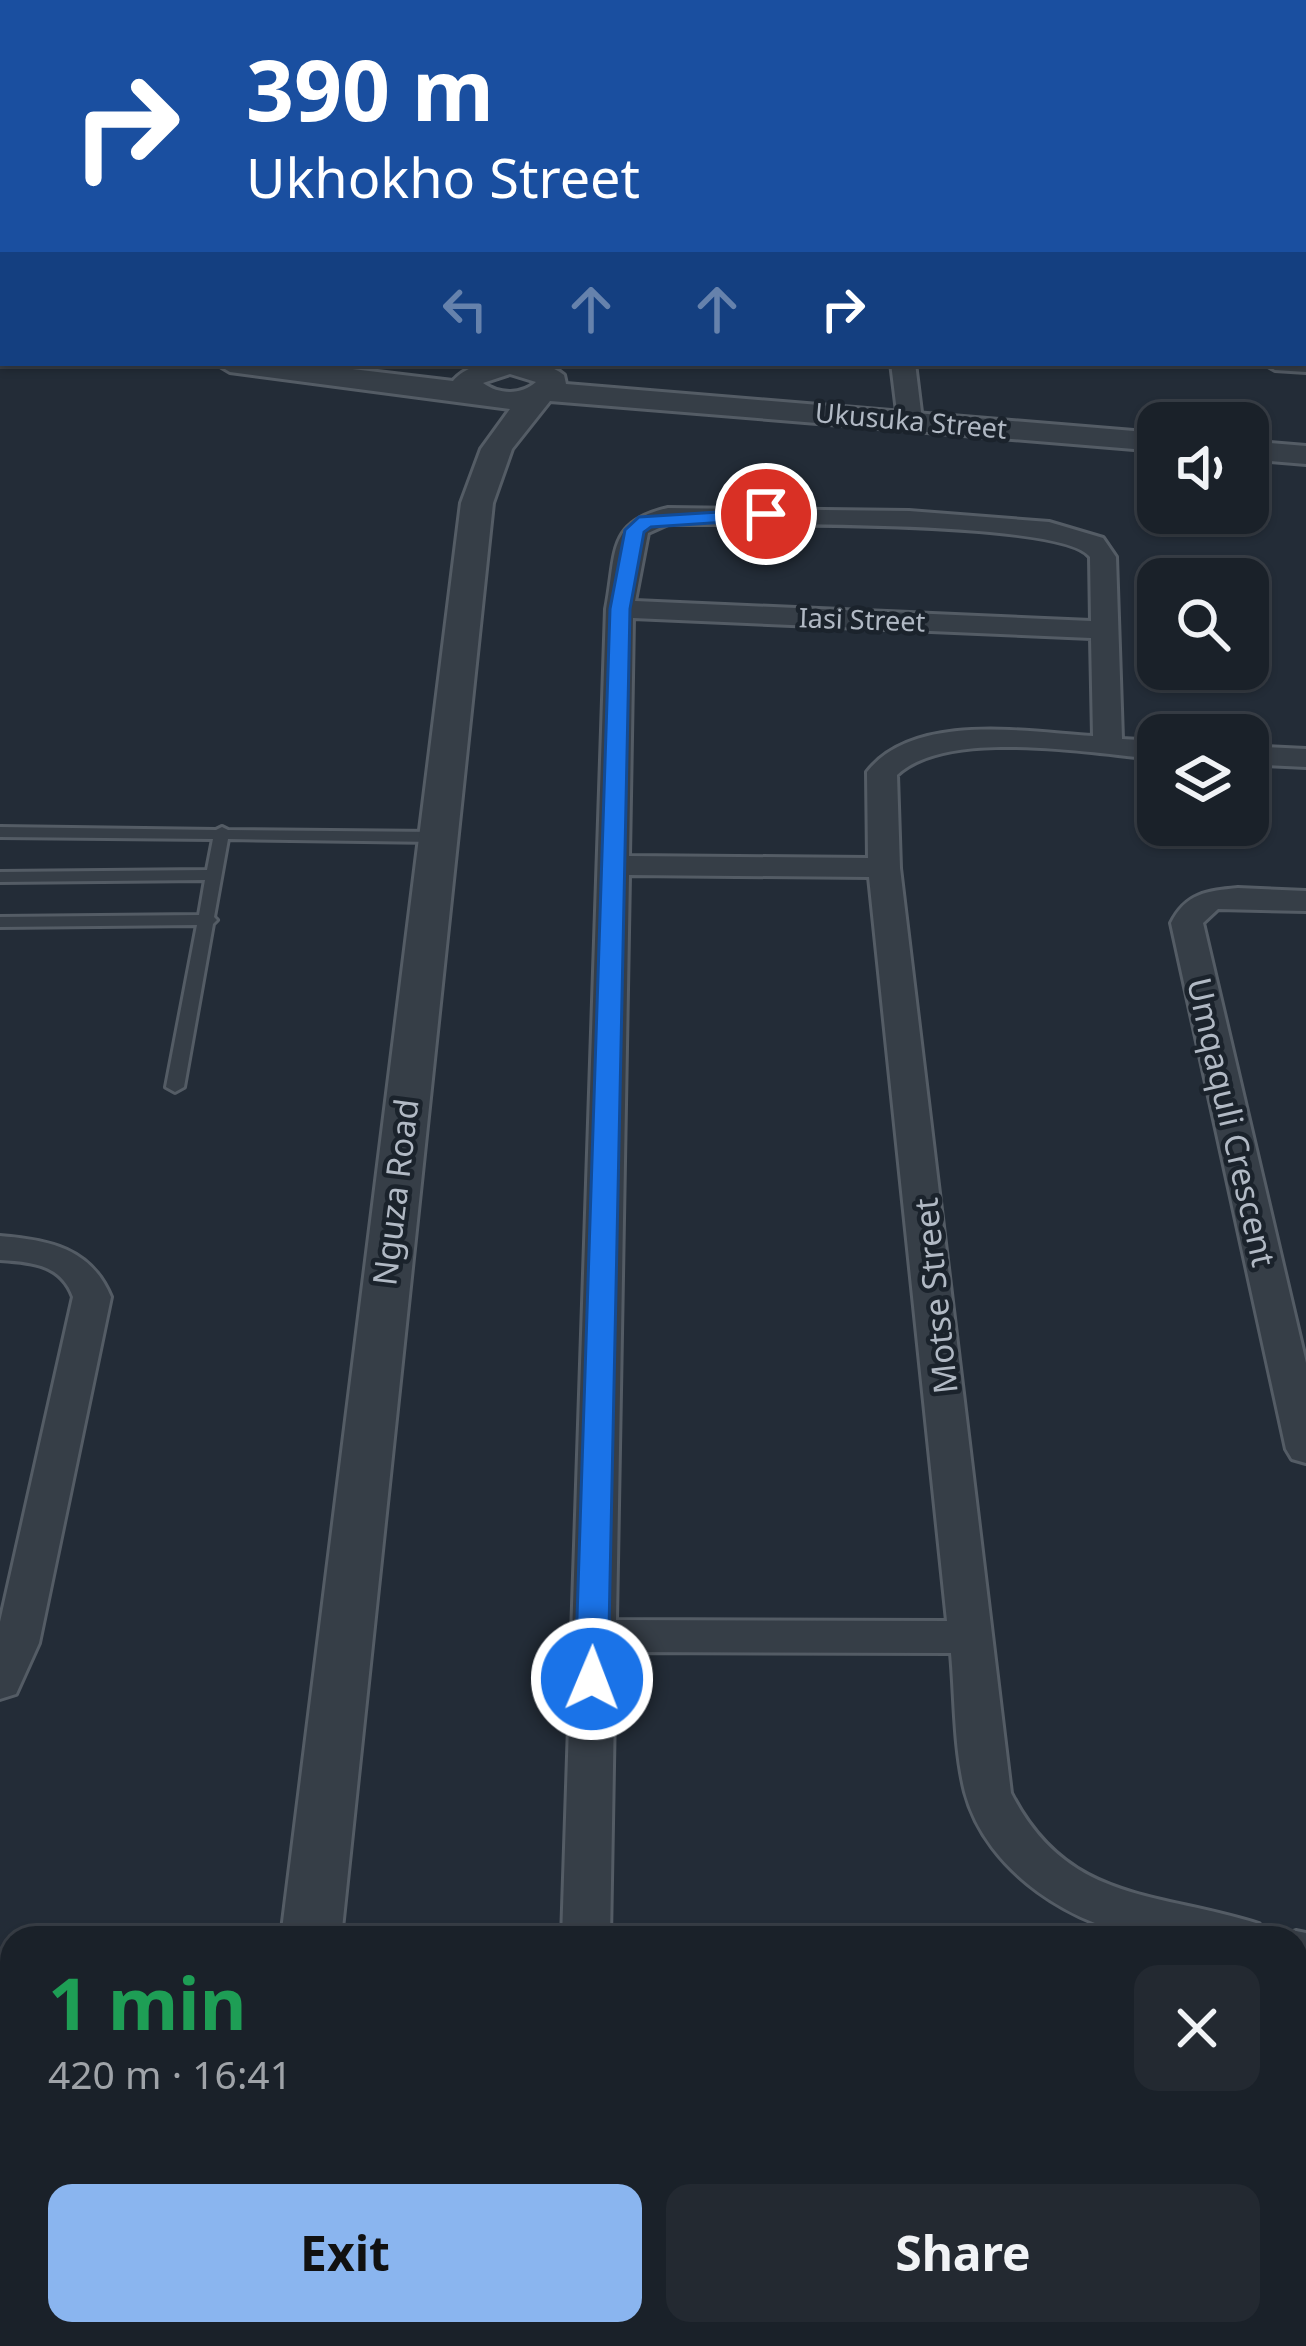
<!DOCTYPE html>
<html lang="en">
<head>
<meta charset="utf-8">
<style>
	:root { --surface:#1a2129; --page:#232931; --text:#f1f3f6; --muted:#9fa3a8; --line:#383e46; --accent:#8ab5ef }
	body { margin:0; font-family:"Noto Sans",sans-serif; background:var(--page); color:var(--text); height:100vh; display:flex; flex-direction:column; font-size:45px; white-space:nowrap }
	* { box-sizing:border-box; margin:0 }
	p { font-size:39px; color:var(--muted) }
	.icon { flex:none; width:66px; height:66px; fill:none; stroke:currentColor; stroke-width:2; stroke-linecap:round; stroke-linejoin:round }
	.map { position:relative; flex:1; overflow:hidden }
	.side { position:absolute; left:0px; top:1926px; width:1308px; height:420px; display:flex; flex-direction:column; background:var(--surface); border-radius:36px 36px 0 0; box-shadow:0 3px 9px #0004,0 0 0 3px var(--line) }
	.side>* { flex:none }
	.guide { position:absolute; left:0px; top:0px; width:1308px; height:366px; box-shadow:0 3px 9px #0004,0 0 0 3px var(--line); background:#1a4fa0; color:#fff; overflow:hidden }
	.controls { position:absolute; left:1137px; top:402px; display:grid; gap:24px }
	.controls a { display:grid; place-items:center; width:132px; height:132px; border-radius:24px; background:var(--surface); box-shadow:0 3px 9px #0004,0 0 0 3px var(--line); font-size:60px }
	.pin { position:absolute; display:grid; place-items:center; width:102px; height:102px; color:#fff; margin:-51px; border:6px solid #fff; border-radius:50%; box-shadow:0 3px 12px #0007 }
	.me { position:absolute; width:132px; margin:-66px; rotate:1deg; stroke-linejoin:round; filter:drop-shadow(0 0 9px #0008) }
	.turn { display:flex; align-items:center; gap:42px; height:252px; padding:0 48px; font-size:54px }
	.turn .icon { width:156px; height:156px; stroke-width:2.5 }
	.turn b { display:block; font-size:84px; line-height:102px }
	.lanes { display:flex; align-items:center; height:114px; padding:0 48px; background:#0003; justify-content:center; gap:60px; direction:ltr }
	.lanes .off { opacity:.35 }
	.round { display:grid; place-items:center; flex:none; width:126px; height:126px; border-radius:24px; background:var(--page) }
	.headline { display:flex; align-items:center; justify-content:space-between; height:204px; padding:0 48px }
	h1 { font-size:72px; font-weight:700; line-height:90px; color:#1e9e55 }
	.cta { display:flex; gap:24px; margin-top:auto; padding:24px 48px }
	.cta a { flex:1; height:138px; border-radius:24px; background:var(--accent); color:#111; font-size:48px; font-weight:700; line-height:138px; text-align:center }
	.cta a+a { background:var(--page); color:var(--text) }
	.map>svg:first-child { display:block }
</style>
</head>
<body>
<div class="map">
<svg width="1306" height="2346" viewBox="0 0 1306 2346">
	<rect width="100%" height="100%" fill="#232c37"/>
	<path fill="#31303c" d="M678 0H1306V76L1305 3Z"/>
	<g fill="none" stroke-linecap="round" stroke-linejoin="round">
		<g stroke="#545c65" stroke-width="6">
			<path id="service" d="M894 0 910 3H893Z
				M3 48V54L0 55V49Z
				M0 63 3 64V70L0 69Z
				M1306 70V77H1305V70Z
				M0 827 216 830 222 827 228 830 436 832 444 837 436 842 228 839 214 917 217 920 213 924 184 1087 175 1092 166 1087 197 925 0 927V917L199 915 205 880 0 882V872L207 870 213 839 0 837Z"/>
		</g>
		<g stroke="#545c65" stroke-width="6">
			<path id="minor" d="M1305 107H1306V119H1305Z
				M0 165H3V177H0Z
				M1306 358V372L1275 370 1263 363H1305Z
				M891 363H915L922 420 919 425H901L898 420Z
				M668 508 909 511 1049 522 1103 538 1116 557 1122 739 1158 741V759C1092 754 948 727 897 775L900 868 1011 1793C1068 1904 1156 1891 1259 1924L1266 1938C1229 1938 1190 1942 1154 1938 1075 1929 986 1872 965 1792 954 1748 955 1697 951 1653L615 1652 610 1938H562L606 609C617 554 606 522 668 508ZM668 524C730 525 1062 518 1090 557L1091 621 635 601 648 533ZM633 618 1091 638 1093 736C1026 732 914 712 867 772L868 858 629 856ZM629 875 869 877 947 1621 616 1620Z
				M1248 746 1306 749V767L1248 764Z
				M1238 888 1306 891V911L1218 909 1203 923 1306 1363V1463L1292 1459 1286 1449 1171 923C1186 893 1207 891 1238 888Z
				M0 1236C49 1240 91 1248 111 1297L39 1643 16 1694 0 1699V1622L73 1297C61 1264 31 1262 0 1260Z
				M1296 1931 1306 1933V1971L1296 1969V1938H1278Z
				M1296 2271 1306 2273V2321L1296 2319Z"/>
		</g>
		<g stroke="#545c65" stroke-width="6">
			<path id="tertiary" d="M0 212 3 213V231L0 230Z
				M215 363H302L453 381C474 355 537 353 564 375L566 384 1158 433V451L550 401 512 449 493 503 341 1938H281L461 503 481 449 510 409 230 372ZM510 374 536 382C522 395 499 395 483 383Z
				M1248 441 1306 446V464L1248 459Z
				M225 2334H293L291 2346H223Z"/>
		</g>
		<use href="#service" fill="#363e47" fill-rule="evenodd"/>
		<use href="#minor" fill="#363e47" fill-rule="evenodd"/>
		<use href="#tertiary" fill="#363e47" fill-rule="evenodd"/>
	</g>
	<path fill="#1a73e8" stroke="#114b97" stroke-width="3" d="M766 509 776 514 773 519 651 527 644 532 630 609 608 1679 603 1688H580L575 1679 610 609 625 530 639 517Z"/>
	<g text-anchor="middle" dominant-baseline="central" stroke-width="9" stroke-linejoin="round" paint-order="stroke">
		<g font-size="27" fill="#b1b9c4" stroke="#1b232c">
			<text transform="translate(911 420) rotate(5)">Ukusuka Street</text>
			<text transform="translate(862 619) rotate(2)">Iasi Street</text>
		</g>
		<g font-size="33" fill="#b1b9c4" stroke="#1b232c">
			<text transform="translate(1232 1122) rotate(77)">Umqaquli Crescent</text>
			<text transform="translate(395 1192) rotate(-83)">Nguza Road</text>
			<text transform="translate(935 1296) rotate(-96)">Motse Street</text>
		</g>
	</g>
</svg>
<div class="controls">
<a><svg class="icon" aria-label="sound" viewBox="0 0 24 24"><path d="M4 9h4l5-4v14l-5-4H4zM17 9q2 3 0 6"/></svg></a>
<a><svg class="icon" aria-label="search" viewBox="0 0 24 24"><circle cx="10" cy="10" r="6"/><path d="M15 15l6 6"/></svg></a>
<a><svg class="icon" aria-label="layers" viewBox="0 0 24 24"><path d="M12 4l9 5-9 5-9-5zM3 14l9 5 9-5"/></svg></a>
</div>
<div class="pin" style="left:766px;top:514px;background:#d93025"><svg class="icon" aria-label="arrive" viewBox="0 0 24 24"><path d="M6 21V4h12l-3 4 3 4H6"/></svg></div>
<svg class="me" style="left:592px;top:1679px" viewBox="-20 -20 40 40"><circle r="17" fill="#1a73e8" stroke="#fff" stroke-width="3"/><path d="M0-11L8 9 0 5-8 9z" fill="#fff"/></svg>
<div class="guide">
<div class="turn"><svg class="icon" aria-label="right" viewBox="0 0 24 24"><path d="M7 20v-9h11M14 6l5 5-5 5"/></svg><div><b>390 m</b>Ukhokho Street</div></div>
<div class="lanes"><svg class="icon off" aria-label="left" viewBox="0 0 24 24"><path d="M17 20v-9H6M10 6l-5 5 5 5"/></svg><svg class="icon off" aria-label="ahead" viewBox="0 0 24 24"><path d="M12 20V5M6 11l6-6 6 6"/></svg><svg class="icon off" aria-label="ahead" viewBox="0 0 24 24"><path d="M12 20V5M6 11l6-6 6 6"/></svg><svg class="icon" aria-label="right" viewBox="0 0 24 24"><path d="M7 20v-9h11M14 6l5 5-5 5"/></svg></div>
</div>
<section class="side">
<div class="headline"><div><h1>1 min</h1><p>420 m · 16:41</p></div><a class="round"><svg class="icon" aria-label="close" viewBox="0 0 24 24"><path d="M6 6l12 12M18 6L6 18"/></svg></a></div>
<div class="cta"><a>Exit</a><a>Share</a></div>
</section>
</div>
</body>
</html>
